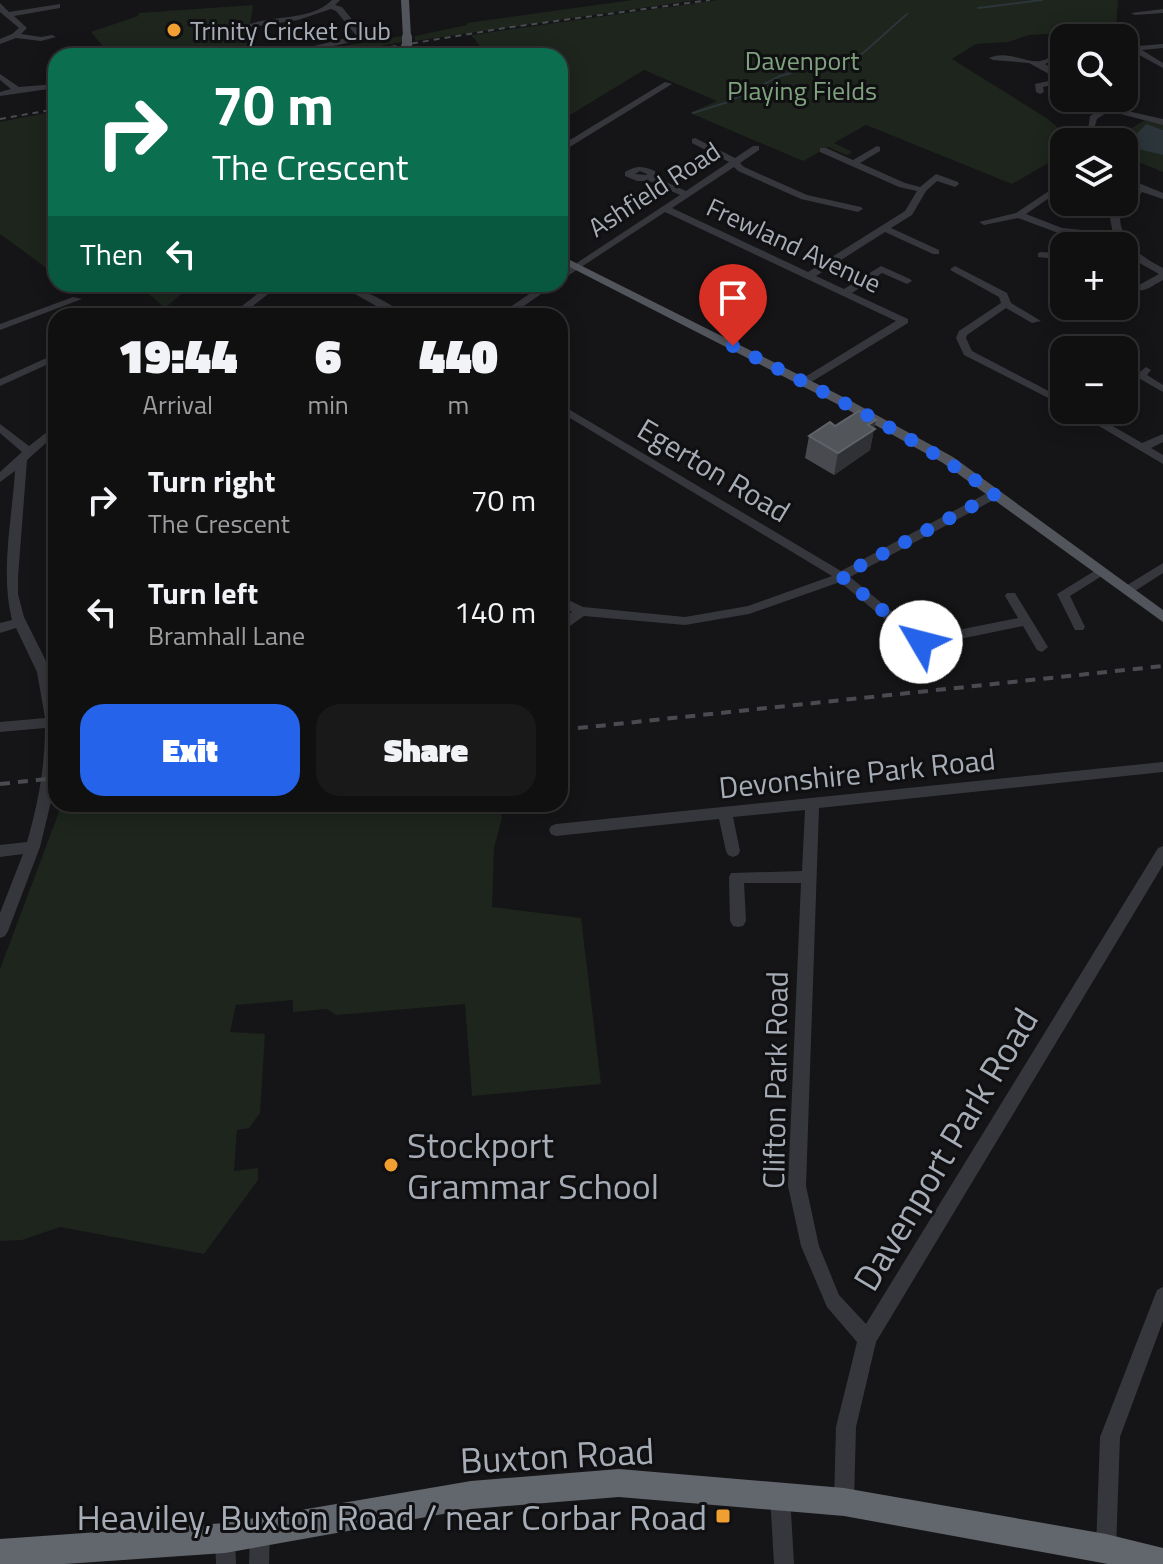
<!DOCTYPE html>
<html lang="en">
<head>
<meta charset="utf-8">
<style>
	:root { --surface:#101011; --page:#19191a; --text:#f1f3f6; --muted:#9c9d9f; --line:#303031; --accent:#2563eb }
	body { margin:0; font-family:"Titillium Web",sans-serif; background:var(--page); color:var(--text); height:100vh; display:flex; flex-direction:column; font-size:30px; white-space:nowrap }
	* { box-sizing:border-box; margin:0 }
	p { font-size:26px; color:var(--muted) }
	.icon { flex:none; width:44px; height:44px; fill:none; stroke:currentColor; stroke-width:2; stroke-linecap:round; stroke-linejoin:round }
	.map { position:relative; flex:1; overflow:hidden }
	.side { position:absolute; left:48px; top:308px; width:520px; height:504px; display:flex; flex-direction:column; background:var(--surface); border-radius:24px; box-shadow:0 4px 20px #0003,0 0 0 2px var(--line) }
	.side>* { flex:none }
	.hud { position:absolute; left:48px; top:48px; width:520px; height:244px; border-radius:24px; box-shadow:0 4px 20px #0003,0 0 0 2px var(--line); background:#0b6e4f; color:#fff; overflow:hidden }
	.controls { position:absolute; left:1050px; top:24px; display:grid; gap:16px }
	.controls a { display:grid; place-items:center; width:88px; height:88px; border-radius:16px; background:var(--surface); box-shadow:0 4px 20px #0003,0 0 0 2px var(--line); font-size:40px }
	.pin { position:absolute; display:grid; place-items:center; width:68px; height:68px; color:#fff; margin:-82px -34px; border-radius:50% 50% 50% 0; rotate:-45deg; box-shadow:0 0 8px #0007 }
	.pin .icon { rotate:45deg }
	.me { position:absolute; width:88px; margin:-44px; rotate:307deg; stroke-linejoin:round; filter:drop-shadow(0 0 6px #0008) }
	.turn { display:flex; align-items:center; gap:28px; height:168px; padding:0 32px; font-size:36px }
	.turn .icon { width:104px; height:104px; stroke-width:2.5 }
	.turn b { display:block; font-size:56px; line-height:68px }
	.then { display:flex; align-items:center; height:76px; padding:0 32px; background:#0003; gap:16px; font-size:30px }
	.eta { display:flex; justify-content:space-evenly; align-items:center; height:136px; text-align:center }
	.eta b { font-size:48px; font-weight:800; line-height:56px }
	.button { display:flex; gap:16px; margin-top:auto; padding:16px 32px }
	.button a { flex:1; height:92px; border-radius:24px; background:var(--accent); color:#fff; font-size:32px; font-weight:800; line-height:92px; text-align:center }
	.button a+a { background:var(--page); color:var(--text) }
	ul { padding:0; list-style:none }
	li { display:flex; align-items:center; gap:24px; height:112px; padding:0 32px }
	li div { flex:1 }
	li b { display:block; font-size:30px }
	li em { font-style:normal }
	.map>svg:first-child { display:block }
</style>
</head>
<body>
<div class="map">
<svg width="1163" height="1564" viewBox="0 0 1163 1564">
	<rect width="100%" height="100%" fill="#151517"/>
	<path fill="#1d251d" d="M632 0H696L415 41V36L467 25V23Z
		M718 0H1118L1116 30 1029 35 1008 42 976 44 952 59 1048 119 1074 142H1064V154L1012 184 866 125 834 143 852 152 847 155 828 147 803 161 690 113 717 101 644 70 560 121V56H488L471 35Z
		M253 5 247 47 211 56H111L91 32 138 16 139 13Z
		M402 36V42L326 56H286Z
		M56 111V275L0 234V122Z
		M1145 120 1163 123V130L1146 125 1135 150 1144 149 1163 155V172L1124 156V142H1108Z
		M137 284H193L165 308Z
		M62 804H498L502 818 494 848 492 907 581 918 601 1084 472 1096 465 1004 336 1015 327 1009 293 1012V1000L236 1005 230 1032 265 1034 260 1113 249 1128 237 1130 234 1171 258 1168V1180L204 1254 60 1227 22 1240 0 1241V969Z"/>
	<path fill="#2b353a" d="M1146 124 1163 130V155L1126 146Z"/>
	<g fill="none" stroke-linecap="round" stroke-linejoin="round">
		<path stroke="#2b353a" stroke-width="2" d="M978 8 1042 0
			M693 113 728 102 780 76 862 54 907 14"/>
		<path fill="#36373c" fill-rule="evenodd" d="M332 0H340L335 5 342 7 362 32 361 40 288 56H273L355 36V34L336 11 331 9 298 20 252 27 248 25C274 14 310 22 332 0Z
			M0 3 9 12 60 4V8L14 16 27 28 21 34 41 37 52 35 56 37 41 41 16 38 0 44V39L12 34 19 28 0 12Z
			M1163 9V13L1135 15 1131 13Z
			M1163 44V48L1142 50 1163 63V68L1132 51H1124V47Z
			M1064 50V55L1045 64 1064 75V82L1043 87 1044 92 1040 94 1036 92 1035 84 1058 79 1029 63 993 60 989 58C1008 50 1026 63 1040 61 1048 60 1057 52 1064 50Z
			M0 74 19 87 56 84V88L0 96V92L11 89 0 80Z
			M665 82 672 84 560 153V146Z
			M1086 98H1096L1118 109 1163 119V125L1109 111 1097 119 1094 129H1088L1090 116 1103 108Z
			M695 138 735 158 753 146H759V150L740 163 744 167 807 195 861 207 863 209 858 212 801 199 738 171 734 167 672 208 808 272 905 211 917 191 899 187 820 152V148H826L853 160 877 146 880 147V151L860 163 905 183 920 187 936 174 958 182 959 184 955 187 937 181 926 191 912 215 891 228 939 250V254H933L885 232 816 276 844 289 881 266 910 279 912 281 907 284 882 273 852 293 908 319V323L808 384H800V380L896 321 665 212 560 281V274L680 195 649 181H637L625 176V172C637 165 642 166 655 171V177L686 191 729 162 692 143V139ZM640 171 647 174V175L635 174Z
			M1124 177 1163 193V199L1142 192 1120 219C1122 245 1142 257 1163 268V280C1146 289 1143 295 1125 286L1124 283 1128 281 1139 285 1159 274 1134 260 1115 239 1061 234 1018 218 984 225 979 222 1016 213 1049 191 1054 194 1052 196 1026 214 1062 228 1113 233 1110 219 1135 189 1124 183Z
			M1041 252 1057 253 1064 257V264L1055 259 1038 257V253Z
			M955 266 1007 293 1011 303 1041 321 1032 323 1006 308 967 335 966 338 972 351 1064 399V406L964 355 956 338 959 331 1001 303 999 297 952 271 950 269Z
			M270 284H281L240 316H229Z
			M322 284C352 284 383 297 406 316H394L355 294Z
			M544 284H556L509 316H497Z
			M73 297 82 299 0 330V324Z
			M51 356 55 357V361L0 386V379Z
			M1146 367 1151 370 1147 375 1163 385V392L1135 376Z
			M560 404 841 571 991 491H999V497L850 577 923 637 1018 618 1005 596 1007 593H1015L1048 647 1042 652 1037 650 1023 626 921 647 916 645 840 582 749 614 685 625 584 616 560 633V621L572 612 560 605V596L583 607 685 617 748 606 832 576 560 412Z
			M1072 410H1085L1142 443 1163 434V442L1151 448 1163 455V464Z
			M0 424 29 446 56 425V434L27 460 18 577V594L24 617 46 661 54 684 56 701V781L40 847 8 931 5 936 0 938V913L23 854 0 857V845L27 842C38 804 45 767 45 728L0 732V722L45 718 37 672 16 628 0 633V623L12 620C0 573 12 519 15 471L0 482V472L22 452 0 433Z
			M1163 563V573L1132 593H1124L1122 590 1124 587Z
			M1101 567 1107 571 1105 574 1070 596 1085 627 1083 630H1075L1057 594Z
			M1163 762V772L819 808 806 1186 819 1246 839 1295 866 1324 1158 848 1163 846V865L876 1342 856 1427 854 1502 851 1509 844 1512 837 1509 834 1502 836 1427 857 1342 827 1307 801 1246 788 1186 801 883H744L746 921 743 926 738 927 733 926 730 921 729 877 731 873 802 871 805 810 733 817 740 851 738 855 733 857 728 855 726 851 719 819 556 836 551 834 549 830 551 826 556 824Z
			M1163 1287V1321L1120 1437 1116 1549 1113 1556 1106 1559 1099 1556 1096 1549 1100 1437 1157 1290Z
			M780 1485 787 1488 790 1495 794 1564H774L770 1495 773 1488Z
			M260 1522 267 1525 270 1532 269 1564H249L250 1532 253 1525Z
			M225 1528 232 1531 235 1538 236 1564H216L215 1538 218 1531Z"/>
		<path fill="#52555b" fill-rule="evenodd" d="M401 0H409L411 37 407 40 403 37Z
			M560 255 851 401 953 457 1163 610V622L943 463 843 407 560 262Z"/>
		<path fill="#62666d" fill-rule="evenodd" d="M619 1469 844 1488 1106 1534 1163 1548V1564H1108L844 1516 619 1497 471 1509 225 1553 65 1564H0V1539L225 1523 471 1481Z"/>
		<path stroke="#494b51" stroke-width="2" stroke-dasharray="6 5" stroke-linecap="butt" d="M336 56 505 28 710 0
			M0 119 56 109"/>
		<path stroke="#494b51" stroke-width="4" stroke-dasharray="10 8" stroke-linecap="butt" d="M560 730 1163 666
			M0 784 56 778"/>
		<path stroke="#52555b" stroke-width="10" d="M407 37V49"/>
	</g>
	<path fill="#484a4f" d="M835 426 874 428 870 450 834 475 805 458 809 436Z"/>
	<path fill="#2f3134" d="M876 420 870 450 834 475 838 453 868 425Z"/>
	<path fill="#52555a" stroke="#606369" stroke-width="2" d="M859 411 876 420 868 425 875 429 838 453 809 436 830 422 835 426Z"/>
	<g fill="none" stroke-linecap="round" stroke-linejoin="round">
		<path stroke="#2563eb" stroke-width="14" stroke-dasharray="0 25.2" d="M733 346C823 392 913 435 995 494L841 576 921 642"/>
	</g>
	<g fill="#f19f32" stroke="#101012" stroke-width="3">
		<circle cx="174" cy="30" r="8"/>
		<circle cx="391" cy="1165" r="8"/>
		<rect x="715" y="1508" width="16" height="16" rx="4"/>
	</g>
	<g text-anchor="middle" dominant-baseline="central" stroke-width="6" stroke-linejoin="round" paint-order="stroke">
		<g font-size="26" fill="#a7adb7" stroke="#101012" text-anchor="start">
			<text x="190" y="30">Trinity Cricket Club</text>
		</g>
		<g font-size="26" fill="#7fa27e" stroke="#101012">
			<text x="802" y="60">Davenport<tspan x="802" dy="30">Playing Fields</tspan></text>
		</g>
		<g font-size="26" fill="#a7adb7" stroke="#101012">
			<text transform="translate(654 189) rotate(-33)">Ashfield Road</text>
			<text transform="translate(794 245) rotate(25)">Frewland Avenue</text>
		</g>
		<g font-size="30" fill="#a7adb7" stroke="#101012">
			<text transform="translate(714 470) rotate(31)">Egerton Road</text>
			<text transform="translate(857 773) rotate(-6)">Devonshire Park Road</text>
			<text transform="translate(775 1080) rotate(-89)">Clifton Park Road</text>
		</g>
		<g font-size="36" fill="#a7adb7" stroke="#101012" text-anchor="start">
			<text x="407" y="1144">Stockport<tspan x="407" dy="41">Grammar School</tspan></text>
			<text x="707" y="1516" text-anchor="end">Heaviley, Buxton Road / near Corbar Road</text>
		</g>
		<g font-size="36" fill="#a7adb7" stroke="#101012">
			<text transform="translate(945 1149) rotate(-59)">Davenport Park Road</text>
			<text transform="translate(557 1455) rotate(-3)">Buxton Road</text>
		</g>
	</g>
</svg>
<div class="controls">
<a><svg class="icon" aria-label="search" viewBox="0 0 24 24"><circle cx="10" cy="10" r="6"/><path d="M15 15l6 6"/></svg></a>
<a><svg class="icon" aria-label="layers" viewBox="0 0 24 24"><path d="M12 4l9 5-9 5-9-5zM3 14l9 5 9-5"/></svg></a>
<a>+</a>
<a>−</a>
</div>
<div class="pin" style="left:733px;top:346px;background:#d93025"><svg class="icon" aria-label="arrive" viewBox="0 0 24 24"><path d="M6 21V4h12l-3 4 3 4H6"/></svg></div>
<svg class="me" style="left:921px;top:642px" viewBox="-20 -20 40 40"><circle r="19" fill="#fff"/><path d="M0-13L10 11 0 6-10 11z" fill="#2563eb"/></svg>
<div class="hud">
<div class="turn"><svg class="icon" aria-label="right" viewBox="0 0 24 24"><path d="M7 20v-9h11M14 6l5 5-5 5"/></svg><div><b>70 m</b>The Crescent</div></div>
<div class="then">Then<svg class="icon" aria-label="left" viewBox="0 0 24 24"><path d="M17 20v-9H6M10 6l-5 5 5 5"/></svg></div>
</div>
<section class="side">
<div class="eta">
<div><b>19:44</b><p>Arrival</p></div>
<div><b>6</b><p>min</p></div>
<div><b>440</b><p>m</p></div>
</div>
<ul>
<li><svg class="icon" aria-label="right" viewBox="0 0 24 24"><path d="M7 20v-9h11M14 6l5 5-5 5"/></svg><div><b>Turn right</b><p>The Crescent</p></div><em>70 m</em></li>
<li><svg class="icon" aria-label="left" viewBox="0 0 24 24"><path d="M17 20v-9H6M10 6l-5 5 5 5"/></svg><div><b>Turn left</b><p>Bramhall Lane</p></div><em>140 m</em></li>
</ul>
<div class="button"><a>Exit</a><a>Share</a></div>
</section>
</div>
</body>
</html>
